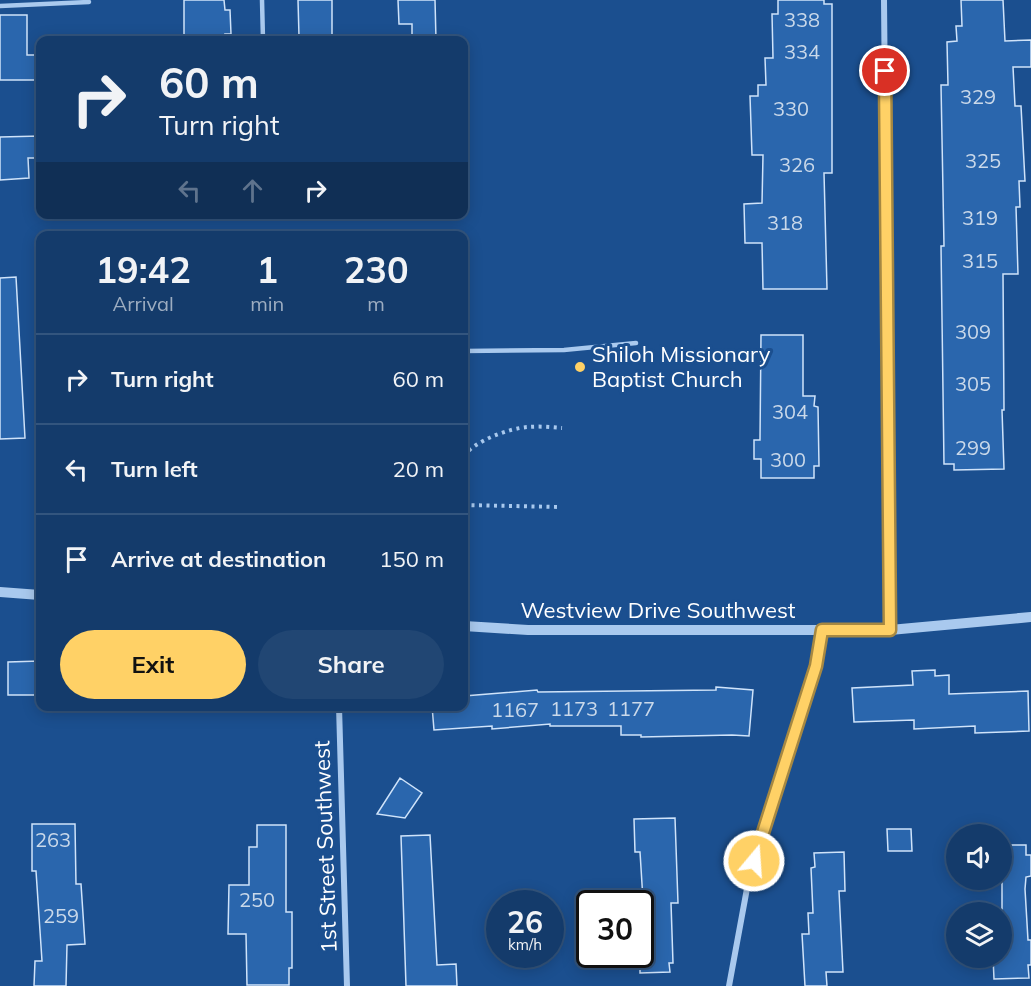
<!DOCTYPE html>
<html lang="en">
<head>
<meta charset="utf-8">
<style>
	:root { --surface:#143b6b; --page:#214673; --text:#f1f3f6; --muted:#9dadc1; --line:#33557e; --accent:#ffd166 }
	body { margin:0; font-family:Mulish,sans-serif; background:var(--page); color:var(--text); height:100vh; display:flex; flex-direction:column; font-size:22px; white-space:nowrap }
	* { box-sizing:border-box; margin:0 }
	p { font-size:20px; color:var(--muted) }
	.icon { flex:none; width:33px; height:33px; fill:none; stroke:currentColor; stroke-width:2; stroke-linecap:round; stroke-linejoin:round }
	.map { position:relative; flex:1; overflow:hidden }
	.panel { position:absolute; left:36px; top:231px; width:432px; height:480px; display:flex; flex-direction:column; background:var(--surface); border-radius:12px; box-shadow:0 3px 15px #0003,0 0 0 2px var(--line) }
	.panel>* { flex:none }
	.hud { position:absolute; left:36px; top:36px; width:432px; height:183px; border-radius:12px; box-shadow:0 3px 15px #0003,0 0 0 2px var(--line); background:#143b6b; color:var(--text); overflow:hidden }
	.controls { position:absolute; left:946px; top:824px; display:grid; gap:12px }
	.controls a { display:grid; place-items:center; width:66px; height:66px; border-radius:50%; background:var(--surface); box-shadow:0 3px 15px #0003,0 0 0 2px var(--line); font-size:30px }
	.speed { position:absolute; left:486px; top:890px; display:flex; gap:12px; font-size:30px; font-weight:700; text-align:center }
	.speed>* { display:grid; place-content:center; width:78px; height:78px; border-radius:50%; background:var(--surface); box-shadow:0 3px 15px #0003,0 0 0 2px var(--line); line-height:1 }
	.speed small { font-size:15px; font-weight:400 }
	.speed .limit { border:3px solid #111; border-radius:9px; background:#fff; color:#111 }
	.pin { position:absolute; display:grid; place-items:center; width:51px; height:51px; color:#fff; margin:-26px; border:3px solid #fff; border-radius:50%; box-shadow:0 2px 6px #0007 }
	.me { position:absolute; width:66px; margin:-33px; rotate:18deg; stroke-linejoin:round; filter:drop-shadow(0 0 4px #0008) }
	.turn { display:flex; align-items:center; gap:21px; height:126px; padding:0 24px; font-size:27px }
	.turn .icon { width:78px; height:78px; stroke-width:2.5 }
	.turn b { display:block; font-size:42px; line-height:51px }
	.lanes { display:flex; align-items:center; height:57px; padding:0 24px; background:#0003; justify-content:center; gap:30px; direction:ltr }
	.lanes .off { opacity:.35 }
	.eta { display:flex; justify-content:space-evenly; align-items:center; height:102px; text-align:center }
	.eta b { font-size:36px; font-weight:700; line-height:42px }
	.action { display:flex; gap:12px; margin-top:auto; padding:12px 24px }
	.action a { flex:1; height:69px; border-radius:36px; background:var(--accent); color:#111; font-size:24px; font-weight:700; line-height:69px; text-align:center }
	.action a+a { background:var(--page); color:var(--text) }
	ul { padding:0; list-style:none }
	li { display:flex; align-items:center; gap:18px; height:90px; padding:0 24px; border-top:2px solid var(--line) }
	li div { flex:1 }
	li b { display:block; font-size:22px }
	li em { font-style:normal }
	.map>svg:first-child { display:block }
</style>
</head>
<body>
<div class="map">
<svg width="1031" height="986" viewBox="0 0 1031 986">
	<rect width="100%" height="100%" fill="#1b4f8f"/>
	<path fill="#2a66ad" stroke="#cfe3fa" stroke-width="1.5" d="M184 0H224L225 10H230L231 34H225L226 40H184Z
		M298 0H332V40H305V36H299Z
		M398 0H435L436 40H412V24H399Z
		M778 0H824V4H832V173H824L827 289H763L762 243H745L744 204 762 203 763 155H752L750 96H758V85H766L765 58H773L772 14H778Z
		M961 0H1003L1005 41 1031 40V67H1013L1015 106H1021L1025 181H1019L1020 207H1016L1018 274H1003L1004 410H1002L1004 469 954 470V464H944L941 246H944L941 85H948L947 42 957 41 956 26H962Z
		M0 15H27V55H38V80H0Z
		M40 136V158H28L29 178 0 180V137Z
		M16 277 25 438 0 439V278Z
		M761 335H803V396H815L814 406 818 407 819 466H814V478H761V459H754V440H760Z
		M40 661V695H8V662Z
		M935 670V676L949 675V694L1028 691 1029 731 975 733V726L914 729V720L854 722 852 688 913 685 912 671Z
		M716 687 753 690 749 736 732 735 641 737V735H621V726H550V724L492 729V726L434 730 432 706H464V696L537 690 538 692 716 690Z
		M400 778 422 793 405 818 377 814Z
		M675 818 678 903H671L673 963H669L670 972 640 973V900H643L640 852H635L634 819Z
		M32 824H75L76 884H81L85 944 67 945 66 986H34L35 961H42L36 871H32Z
		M257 825H286V912H292V968H289V985H247L246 934H228L229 885H249V847H257Z
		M887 829H911L912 851H888Z
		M430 835 437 965 456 964 457 986H406L401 836Z
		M1002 845H1026V855H1031V876L1026 877 1025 889 1028 940H1031V965H1028L1029 978 994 979 993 957H1002Z
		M844 852 845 891H839L843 972H826L827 986H805L802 934H809L808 913H813L811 868 815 867 814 853Z"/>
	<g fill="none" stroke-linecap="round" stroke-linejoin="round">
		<path stroke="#a9c9ee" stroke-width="4" stroke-dasharray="3 4.5" stroke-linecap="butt" d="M464 456C474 441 510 428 528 427 539 426 551 427 562 428
			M464 505 560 507"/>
		<path stroke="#a9c9ee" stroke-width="4.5" d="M262 0 263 40
			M0 6 89 2
			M464 351 564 350 636 343"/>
		<path stroke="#a9c9ee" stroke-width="6" d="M884 0 890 630
			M339 706 347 986
			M729 986 748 883 816 666 822 630"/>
		<path stroke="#a9c9ee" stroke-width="10" d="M0 592 40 595
			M464 626 528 630H890L1031 617"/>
	</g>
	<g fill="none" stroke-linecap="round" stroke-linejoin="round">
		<g stroke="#a68842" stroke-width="15">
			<path id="route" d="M754 861 816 666 822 630H890L885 71"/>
		</g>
		<use href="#route" stroke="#ffd166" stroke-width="10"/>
	</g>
	<circle fill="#ffd166" stroke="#1b4f8f" stroke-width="2" cx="580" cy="367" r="6"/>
	<g text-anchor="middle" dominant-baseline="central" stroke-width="6" stroke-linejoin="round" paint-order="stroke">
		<g font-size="20" fill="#cad9ea">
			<text x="802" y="19">338</text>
			<text x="802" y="51">334</text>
			<text x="978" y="96">329</text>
			<text x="791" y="108">330</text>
			<text x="983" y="160">325</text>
			<text x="797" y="164">326</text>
			<text x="980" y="217">319</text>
			<text x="785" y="222">318</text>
			<text x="980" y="260">315</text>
			<text x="973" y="331">309</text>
			<text x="973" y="383">305</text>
			<text x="790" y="411">304</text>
			<text x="973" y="447">299</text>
			<text x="788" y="459">300</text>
			<text x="574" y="708">1173</text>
			<text x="631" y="708">1177</text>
			<text x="515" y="709">1167</text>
			<text x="53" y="839">263</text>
			<text x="257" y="899">250</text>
			<text x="61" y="915">259</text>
		</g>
		<g font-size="22" fill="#fff" stroke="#1b4f8f" text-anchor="start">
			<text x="592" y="354">Shiloh Missionary<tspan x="592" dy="25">Baptist Church</tspan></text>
		</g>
		<g font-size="22" fill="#fff" stroke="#1b4f8f">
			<text x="658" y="610">Westview Drive Southwest</text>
			<text transform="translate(325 847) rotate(-92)">1st Street Southwest</text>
		</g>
	</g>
</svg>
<div class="controls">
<a><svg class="icon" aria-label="sound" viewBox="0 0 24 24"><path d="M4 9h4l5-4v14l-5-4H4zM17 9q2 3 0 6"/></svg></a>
<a><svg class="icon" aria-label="layers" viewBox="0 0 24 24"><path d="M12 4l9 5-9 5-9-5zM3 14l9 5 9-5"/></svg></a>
</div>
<div class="speed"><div>26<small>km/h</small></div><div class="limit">30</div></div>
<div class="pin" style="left:885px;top:71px;background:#d93025"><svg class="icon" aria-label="arrive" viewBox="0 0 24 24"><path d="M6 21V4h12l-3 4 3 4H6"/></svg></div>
<svg class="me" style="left:754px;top:861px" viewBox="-20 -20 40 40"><circle r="17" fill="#ffd166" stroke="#fff" stroke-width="3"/><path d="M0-11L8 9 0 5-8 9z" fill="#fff"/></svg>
<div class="hud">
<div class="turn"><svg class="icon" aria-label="right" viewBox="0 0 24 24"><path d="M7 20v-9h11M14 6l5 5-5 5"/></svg><div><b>60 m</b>Turn right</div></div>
<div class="lanes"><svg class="icon off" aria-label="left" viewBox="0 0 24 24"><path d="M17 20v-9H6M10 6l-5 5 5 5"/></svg><svg class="icon off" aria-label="ahead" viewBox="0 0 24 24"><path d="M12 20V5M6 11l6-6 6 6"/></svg><svg class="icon" aria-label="right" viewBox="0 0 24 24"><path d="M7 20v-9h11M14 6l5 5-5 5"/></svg></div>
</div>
<section class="panel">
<div class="eta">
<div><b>19:42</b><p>Arrival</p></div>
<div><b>1</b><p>min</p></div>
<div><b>230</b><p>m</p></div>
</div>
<ul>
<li><svg class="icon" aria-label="right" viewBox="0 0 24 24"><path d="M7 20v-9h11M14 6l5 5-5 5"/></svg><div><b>Turn right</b></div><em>60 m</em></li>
<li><svg class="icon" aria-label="left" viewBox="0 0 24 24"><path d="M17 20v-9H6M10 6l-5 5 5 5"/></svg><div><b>Turn left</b></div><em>20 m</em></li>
<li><svg class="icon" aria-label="arrive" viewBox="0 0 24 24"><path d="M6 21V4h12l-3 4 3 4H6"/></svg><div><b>Arrive at destination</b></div><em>150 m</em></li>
</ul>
<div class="action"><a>Exit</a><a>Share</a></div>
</section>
</div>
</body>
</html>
